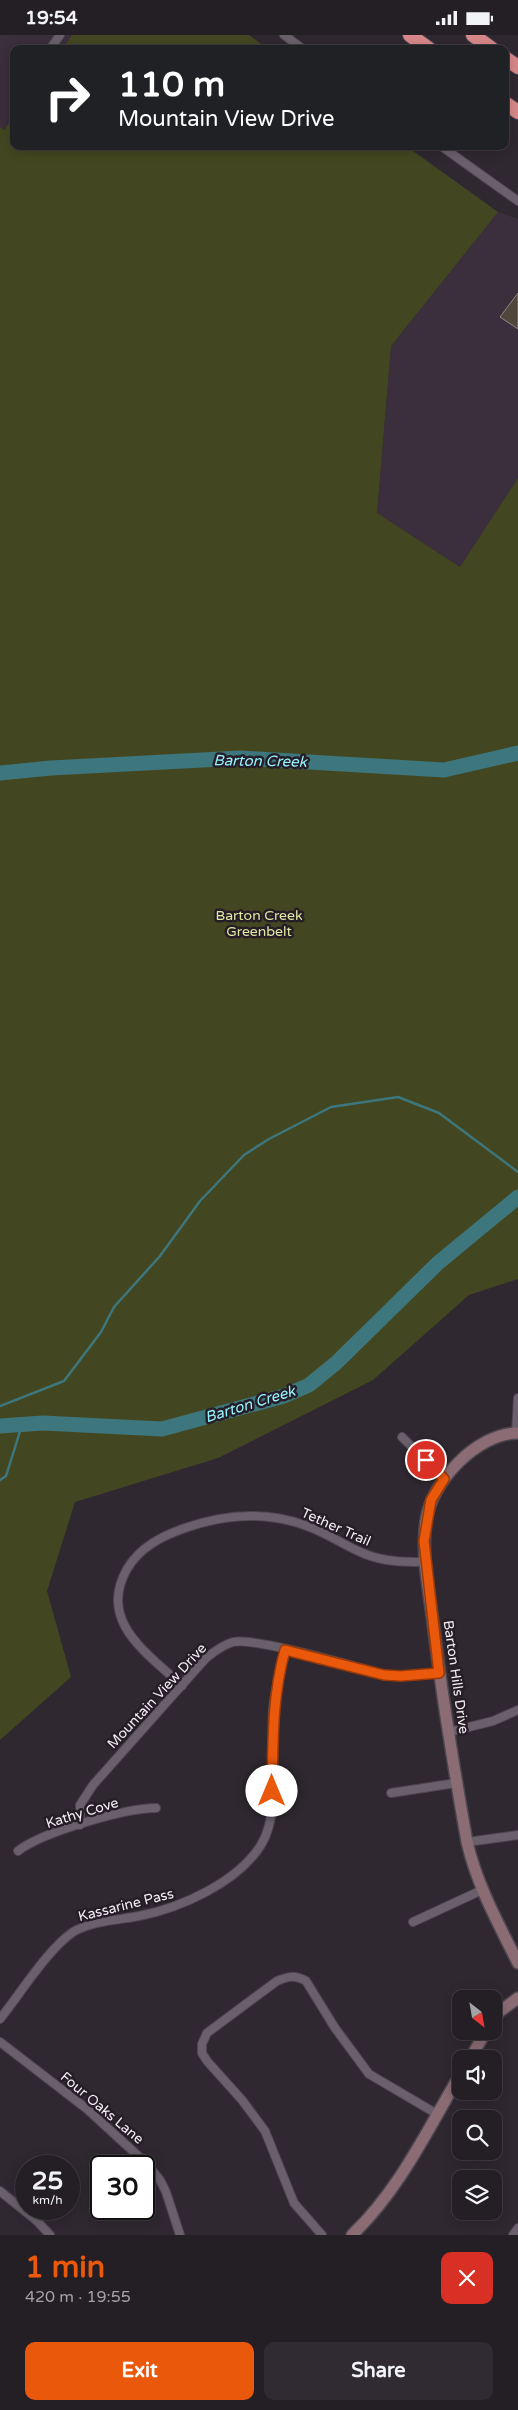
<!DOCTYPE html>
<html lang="en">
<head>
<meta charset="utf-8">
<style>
	:root { --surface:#241e25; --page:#302b32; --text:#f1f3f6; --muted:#a3a2a7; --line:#413c42; --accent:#ea580c }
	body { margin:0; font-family:"Varela Round",sans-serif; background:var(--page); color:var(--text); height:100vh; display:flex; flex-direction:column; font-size:19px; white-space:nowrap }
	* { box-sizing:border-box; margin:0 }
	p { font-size:16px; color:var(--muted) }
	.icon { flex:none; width:28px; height:28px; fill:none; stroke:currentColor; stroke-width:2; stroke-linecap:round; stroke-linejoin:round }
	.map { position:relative; height:2200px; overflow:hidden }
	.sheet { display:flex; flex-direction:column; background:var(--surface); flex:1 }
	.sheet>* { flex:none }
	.top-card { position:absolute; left:10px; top:10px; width:499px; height:105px; border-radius:10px; box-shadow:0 2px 12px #0003,0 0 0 1px var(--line); background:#202124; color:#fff; overflow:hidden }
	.needle { width:32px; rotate:149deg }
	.controls { position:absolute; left:452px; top:1955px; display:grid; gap:10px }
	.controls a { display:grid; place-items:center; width:50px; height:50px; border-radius:10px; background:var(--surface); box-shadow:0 2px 12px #0003,0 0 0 1px var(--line); font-size:25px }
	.speed { position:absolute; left:15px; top:2120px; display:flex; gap:10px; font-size:25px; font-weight:700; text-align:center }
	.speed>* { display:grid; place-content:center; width:65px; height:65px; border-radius:50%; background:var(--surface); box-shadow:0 2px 12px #0003,0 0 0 1px var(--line); line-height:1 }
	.speed small { font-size:12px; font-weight:400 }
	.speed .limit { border:2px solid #111; border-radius:8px; background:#fff; color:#111 }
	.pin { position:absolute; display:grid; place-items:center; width:42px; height:42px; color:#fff; margin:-21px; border:2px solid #fff; border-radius:50%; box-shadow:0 1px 5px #0007 }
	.me { position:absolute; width:55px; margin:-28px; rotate:0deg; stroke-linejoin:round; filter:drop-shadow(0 0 4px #0008) }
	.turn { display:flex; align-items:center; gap:18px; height:105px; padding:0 25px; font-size:22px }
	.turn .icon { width:65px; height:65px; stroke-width:2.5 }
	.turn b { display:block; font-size:35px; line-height:42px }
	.round { display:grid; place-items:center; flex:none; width:52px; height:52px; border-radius:10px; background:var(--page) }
	.headline { display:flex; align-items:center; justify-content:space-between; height:85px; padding:0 25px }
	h1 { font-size:30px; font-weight:800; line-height:38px; color:var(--accent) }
	.action { display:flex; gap:10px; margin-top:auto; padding:10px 25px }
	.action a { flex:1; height:58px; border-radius:10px; background:var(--accent); color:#fff; font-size:20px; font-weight:800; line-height:58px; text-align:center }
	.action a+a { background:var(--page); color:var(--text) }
	.status { display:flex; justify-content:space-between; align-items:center; height:35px; padding:0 25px; background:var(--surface); direction:ltr }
	.status svg { height:14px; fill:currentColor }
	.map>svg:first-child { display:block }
</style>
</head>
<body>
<div class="status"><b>19:54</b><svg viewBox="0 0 49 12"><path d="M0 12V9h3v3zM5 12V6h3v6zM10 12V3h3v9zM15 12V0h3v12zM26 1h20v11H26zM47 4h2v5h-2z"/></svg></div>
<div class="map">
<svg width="518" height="2200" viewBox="0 0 518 2200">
	<rect width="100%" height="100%" fill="#302831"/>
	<path fill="#3b2e3d" d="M0 0H72L62 14H14V81L4 95 0 92Z
		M498 177 518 184V443L460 532 377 478 391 311Z"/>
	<path fill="#434721" d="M72 0H249L268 14H62Z
		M14 81V111H406L498 177 391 311 377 478 460 532 518 443V1244L469 1260 373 1345 218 1423 75 1467 47 1556 71 1642 0 1705V92L4 95Z"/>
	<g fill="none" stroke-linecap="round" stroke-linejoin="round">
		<path stroke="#3d767d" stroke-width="2.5" d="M0 1371 64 1346 101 1297 114 1272 160 1221 200 1166 244 1120 269 1104 331 1072 398 1062 439 1078 518 1137
			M0 1445 6 1441 22 1390"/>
		<path stroke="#3d767d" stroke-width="15" d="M0 738 51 733 240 723 444 735 518 718
			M0 1391 43 1388 162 1394 284 1361 309 1350 336 1328 438 1228 518 1162"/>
	</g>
	<path fill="#50463c" stroke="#92877d" d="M518 258V294L500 282Z"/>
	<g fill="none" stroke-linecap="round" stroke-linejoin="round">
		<g stroke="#4d464e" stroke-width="10">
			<path id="street" d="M284 0 303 14
				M50 14 60 0
				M441 111 518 166
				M516 1398 518 1363
				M402 1402 444 1444
				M182 1651C148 1618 97 1587 127 1534 140 1512 162 1501 185 1493 225 1479 267 1476 307 1491 327 1498 345 1511 365 1519 385 1527 405 1527 425 1527
				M449 1697 493 1686 518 1675
				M391 1758 456 1748
				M80 1790V1770L93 1750 206 1623C214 1617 222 1610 233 1607 254 1602 358 1632 384 1640L401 1641 439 1638
				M467 1807 518 1800
				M18 1816C42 1797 126 1773 156 1773
				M413 1887 482 1855
				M0 1984C20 1959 48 1914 73 1897 92 1886 118 1885 139 1881 181 1873 238 1847 261 1810 282 1776 270 1713 273 1674 275 1654 280 1635 285 1615
				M0 2007 87 2074 147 2129 160 2145 166 2157 180 2200
				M0 2156 37 2186 50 2200
				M322 2200 294 2168 265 2096 242 2065 207 2026 202 2018V2009L207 1998 277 1946C289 1941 295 1940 306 1946L335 1993 369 2039 437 2079
				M513 2200 518 2193"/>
		</g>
		<g stroke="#4d464e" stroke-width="14">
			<path id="secondary" d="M518 1398C477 1398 431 1447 426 1486 421 1520 429 1555 433 1588 442 1661 454 1734 467 1807 477 1850 498 1888 518 1928
				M494 1985 499 1977 518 1963
				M470 2024 486 1996
				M352 2200C400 2154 428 2094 461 2038"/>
		</g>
		<g stroke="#4d464e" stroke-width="16">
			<path id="highway" d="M410 0 429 14
				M473 0 492 14
				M505 23 518 32
				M505 68 518 77"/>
		</g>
		<use href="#street" stroke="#69606b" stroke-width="8"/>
		<use href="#secondary" stroke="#8b6c74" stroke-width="11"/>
		<use href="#highway" stroke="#d98889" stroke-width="14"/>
	</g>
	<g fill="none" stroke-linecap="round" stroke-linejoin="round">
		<g stroke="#983908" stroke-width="12">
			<path id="route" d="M272 1756C273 1708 272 1662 285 1615L384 1640 401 1641 439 1638 424 1506 431 1465 444 1444 426 1425"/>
		</g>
		<use href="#route" stroke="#ea580c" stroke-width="9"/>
	</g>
	<g text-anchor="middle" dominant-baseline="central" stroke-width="5" stroke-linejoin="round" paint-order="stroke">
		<g font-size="14" fill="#dfe8a2" stroke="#261e27">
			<text x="259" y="880">Barton Creek<tspan x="259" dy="16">Greenbelt</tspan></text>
		</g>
		<g font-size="14" fill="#f3edf4" stroke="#261e27">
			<text transform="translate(336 1492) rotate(24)">Tether Trail</text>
			<text transform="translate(456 1642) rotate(82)">Barton Hills Drive</text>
			<text transform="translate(157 1661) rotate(-47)">Mountain View Drive</text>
			<text transform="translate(82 1778) rotate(-17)">Kathy Cove</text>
			<text transform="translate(126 1870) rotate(-14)">Kassarine Pass</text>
			<text transform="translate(102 2073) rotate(40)">Four Oaks Lane</text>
		</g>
		<g font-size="15" font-style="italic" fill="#95f2fe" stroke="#261e27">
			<text transform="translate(260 726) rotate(1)">Barton Creek</text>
			<text transform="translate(250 1369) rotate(-17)">Barton Creek</text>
		</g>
	</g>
</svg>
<div class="controls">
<a><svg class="needle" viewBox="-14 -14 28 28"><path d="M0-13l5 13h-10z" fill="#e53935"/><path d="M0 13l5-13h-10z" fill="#a3a2a7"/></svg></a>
<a><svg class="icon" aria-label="sound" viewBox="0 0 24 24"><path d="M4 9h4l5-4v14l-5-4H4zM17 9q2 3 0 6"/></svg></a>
<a><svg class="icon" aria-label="search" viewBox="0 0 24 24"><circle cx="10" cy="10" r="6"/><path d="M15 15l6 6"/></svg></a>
<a><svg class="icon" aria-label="layers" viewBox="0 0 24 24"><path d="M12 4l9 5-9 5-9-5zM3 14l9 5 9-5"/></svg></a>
</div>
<div class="speed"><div>25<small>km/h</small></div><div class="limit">30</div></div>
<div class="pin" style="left:426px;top:1425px;background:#d93025"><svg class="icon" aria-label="arrive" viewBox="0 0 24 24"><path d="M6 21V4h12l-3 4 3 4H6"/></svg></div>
<svg class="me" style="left:272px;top:1756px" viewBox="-20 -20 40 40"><circle r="19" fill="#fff"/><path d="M0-13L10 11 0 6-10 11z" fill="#ea580c"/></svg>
<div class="top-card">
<div class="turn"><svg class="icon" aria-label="right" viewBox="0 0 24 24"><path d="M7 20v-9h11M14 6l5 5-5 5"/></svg><div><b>110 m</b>Mountain View Drive</div></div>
</div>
</div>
<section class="sheet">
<div class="headline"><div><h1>1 min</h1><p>420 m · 19:55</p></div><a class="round" style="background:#d93025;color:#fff"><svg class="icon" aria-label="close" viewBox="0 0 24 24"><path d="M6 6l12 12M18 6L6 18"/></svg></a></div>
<div class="action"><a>Exit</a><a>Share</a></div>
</section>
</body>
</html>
